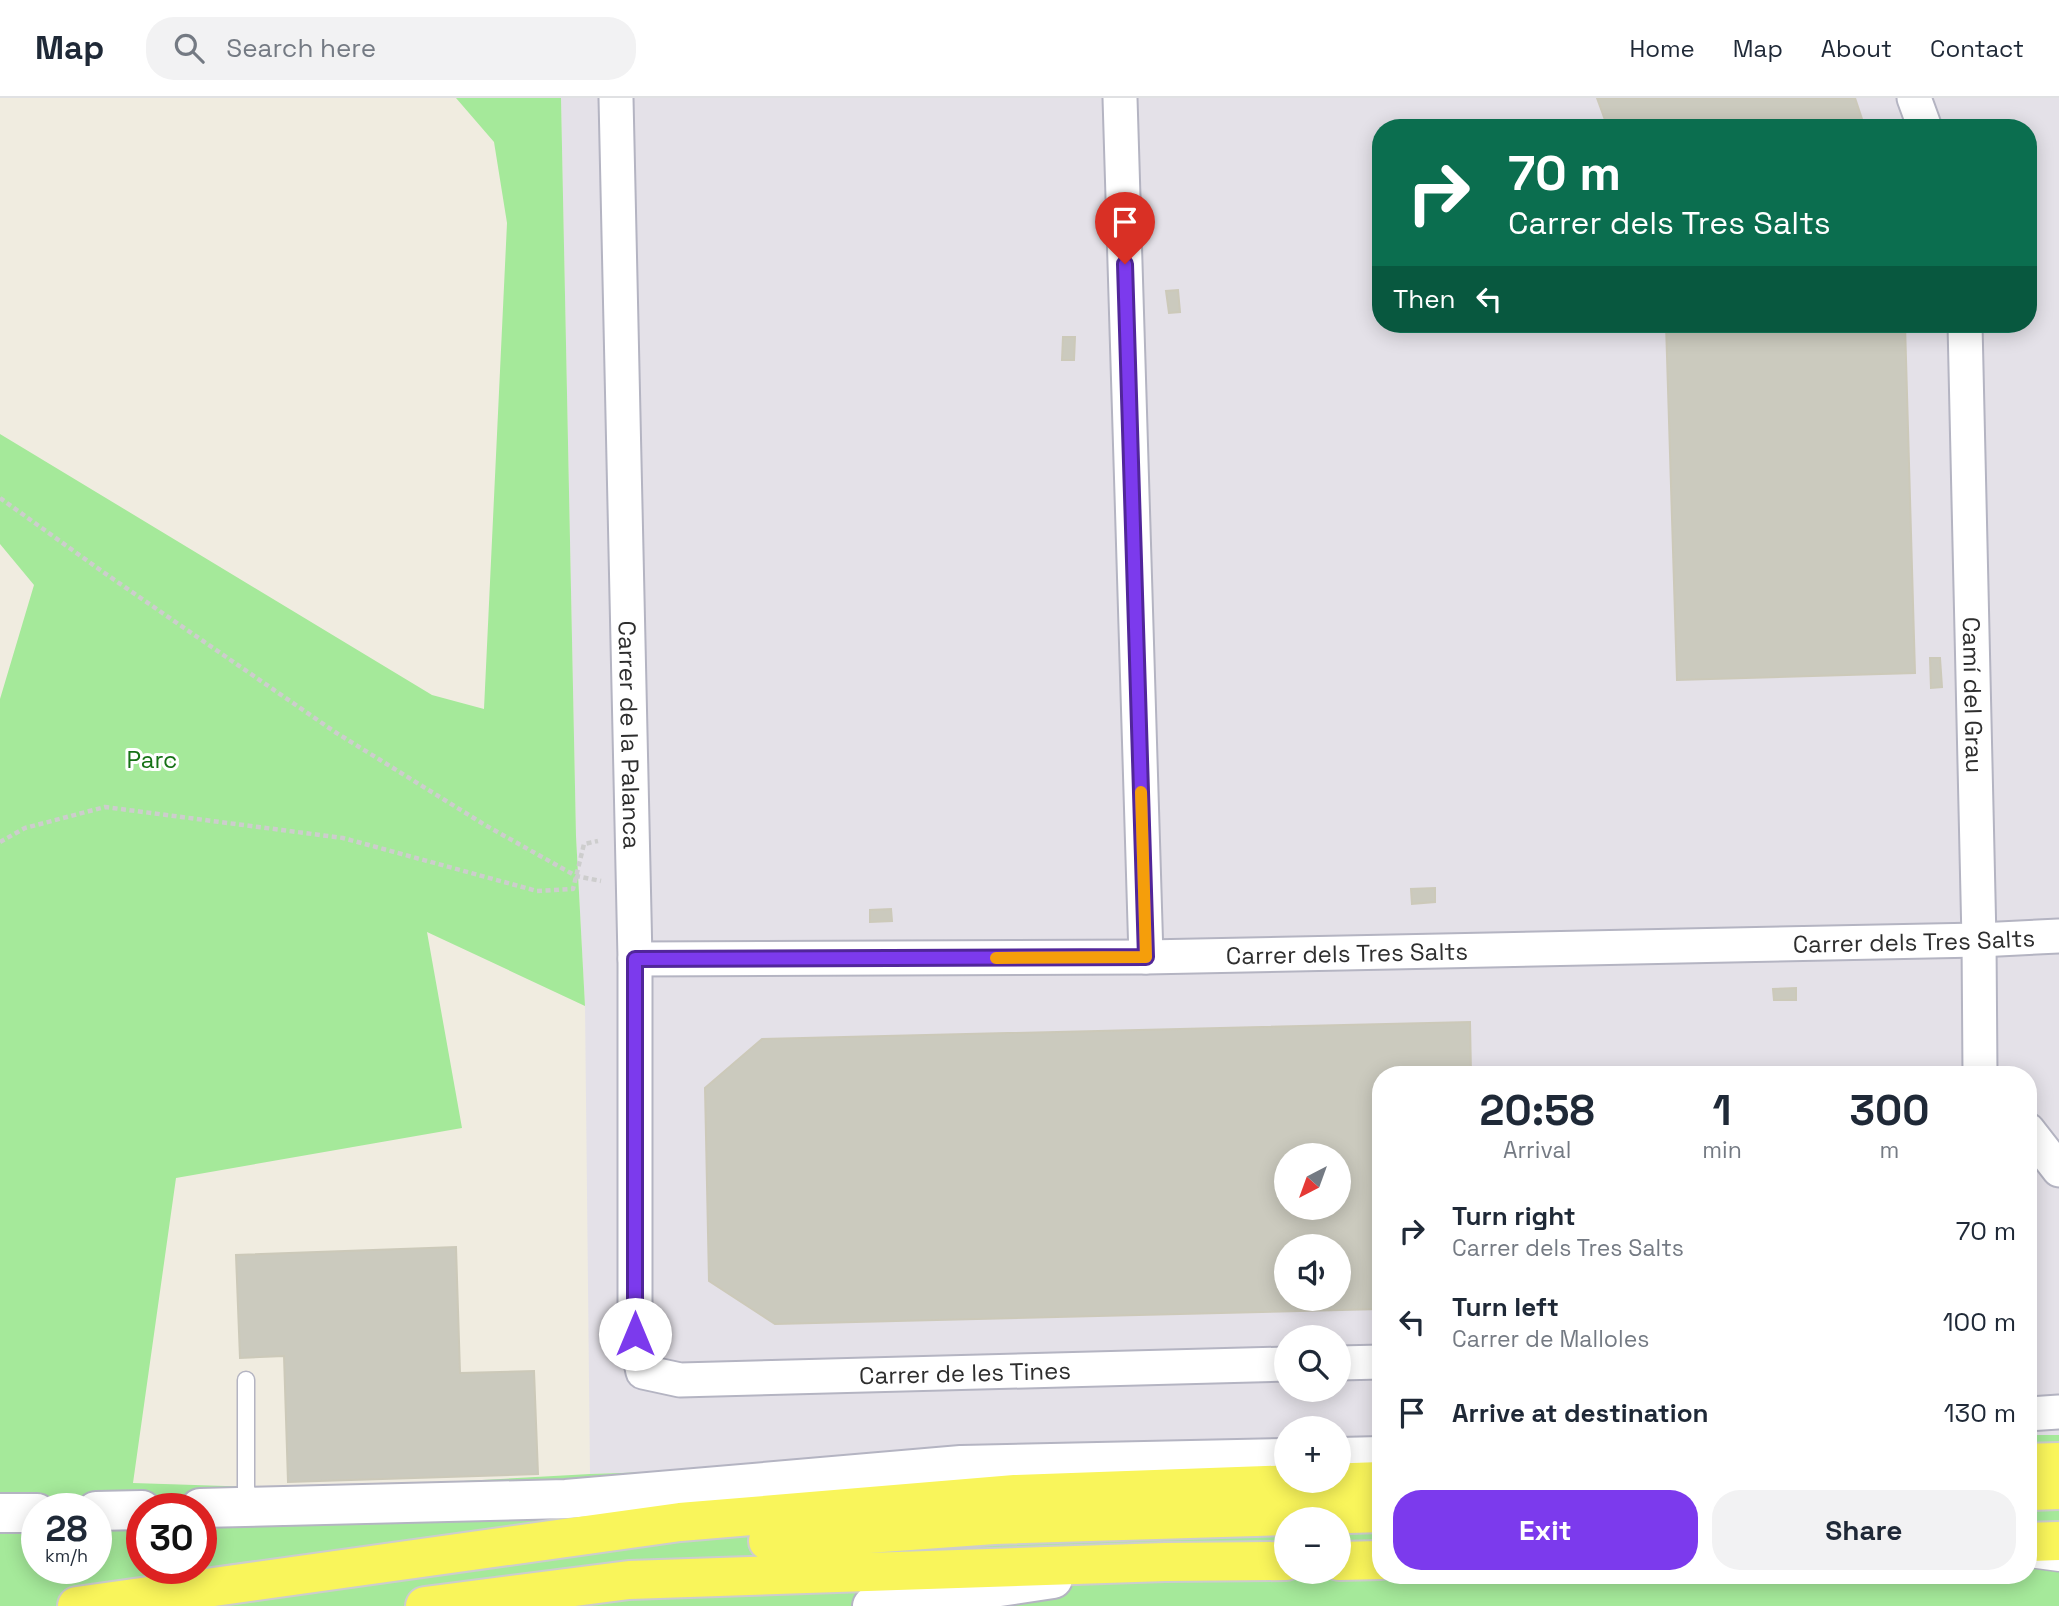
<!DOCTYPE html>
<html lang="en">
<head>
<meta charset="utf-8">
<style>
	:root { --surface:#fff; --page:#f2f2f3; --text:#1f2937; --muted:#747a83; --line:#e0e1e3; --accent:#7c3aed }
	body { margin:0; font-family:"Space Grotesk",sans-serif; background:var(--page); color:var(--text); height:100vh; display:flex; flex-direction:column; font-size:26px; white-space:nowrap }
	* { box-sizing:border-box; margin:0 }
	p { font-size:23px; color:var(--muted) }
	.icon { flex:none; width:38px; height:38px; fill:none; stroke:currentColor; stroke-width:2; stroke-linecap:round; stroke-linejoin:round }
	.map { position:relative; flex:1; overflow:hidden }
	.drawer { position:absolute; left:1372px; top:968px; width:665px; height:518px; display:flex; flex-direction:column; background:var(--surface); border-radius:28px; box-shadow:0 4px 18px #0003 }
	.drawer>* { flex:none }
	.hud { position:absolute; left:1372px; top:21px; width:665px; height:214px; border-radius:28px; box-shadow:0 4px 18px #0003; background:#0b6e4f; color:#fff; overflow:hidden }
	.needle { width:46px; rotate:221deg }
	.fabs { position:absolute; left:1274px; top:1045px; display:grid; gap:14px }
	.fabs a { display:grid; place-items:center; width:77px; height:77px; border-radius:50%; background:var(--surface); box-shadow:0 4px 18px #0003; font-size:35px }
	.speed { position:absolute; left:21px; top:1395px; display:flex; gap:14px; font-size:35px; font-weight:700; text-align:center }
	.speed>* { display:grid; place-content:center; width:91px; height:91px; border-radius:50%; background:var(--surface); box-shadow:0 4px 18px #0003; line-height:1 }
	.speed small { font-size:18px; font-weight:400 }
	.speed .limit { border:10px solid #d22; background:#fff; color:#111 }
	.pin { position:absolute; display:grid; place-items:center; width:60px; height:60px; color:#fff; margin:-72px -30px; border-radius:50% 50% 50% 0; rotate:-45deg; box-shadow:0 0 7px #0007 }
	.pin .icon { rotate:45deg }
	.me { position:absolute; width:77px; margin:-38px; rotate:0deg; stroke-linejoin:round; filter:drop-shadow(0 0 5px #0008) }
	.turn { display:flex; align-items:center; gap:24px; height:147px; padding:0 21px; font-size:32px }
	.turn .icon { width:91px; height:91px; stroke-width:2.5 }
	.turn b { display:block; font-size:49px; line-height:60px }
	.then { display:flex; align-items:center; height:66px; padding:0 21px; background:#0003; gap:14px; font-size:26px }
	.eta { display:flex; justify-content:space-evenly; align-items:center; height:119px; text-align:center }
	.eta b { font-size:42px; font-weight:600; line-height:49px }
	.cta { display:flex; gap:14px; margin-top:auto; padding:14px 21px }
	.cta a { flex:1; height:80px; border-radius:28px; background:var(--accent); color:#fff; font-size:28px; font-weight:600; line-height:80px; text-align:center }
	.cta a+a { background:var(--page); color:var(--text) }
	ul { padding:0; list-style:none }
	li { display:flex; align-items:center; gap:21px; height:91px; padding:0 21px }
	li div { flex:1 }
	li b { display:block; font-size:26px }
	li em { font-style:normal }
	header { display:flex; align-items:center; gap:42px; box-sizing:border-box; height:98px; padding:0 35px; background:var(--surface); border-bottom:2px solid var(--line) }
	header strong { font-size:33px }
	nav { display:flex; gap:38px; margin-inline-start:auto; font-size:24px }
	.search { width:490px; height:63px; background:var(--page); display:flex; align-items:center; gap:18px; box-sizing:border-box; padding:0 24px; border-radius:28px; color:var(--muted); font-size:26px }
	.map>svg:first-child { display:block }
</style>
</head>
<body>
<header>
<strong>Map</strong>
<div class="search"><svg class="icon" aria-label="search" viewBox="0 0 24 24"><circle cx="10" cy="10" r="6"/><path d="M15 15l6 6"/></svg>Search here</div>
<nav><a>Home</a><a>Map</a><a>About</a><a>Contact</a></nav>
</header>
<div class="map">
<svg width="2059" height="1508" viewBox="0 0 2059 1508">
	<rect width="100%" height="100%" fill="#f0ece0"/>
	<path fill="#e4e1e8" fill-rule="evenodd" d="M561 0H2059V1337H2028V976H1381V1354L1339 1355V1330H1286V1356L590 1376 585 908 576 738ZM1381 30H2028V226H1381ZM1286 1057H1339V1110H1286ZM1286 1148H1339V1200H1286ZM1286 1239H1339V1292H1286Z"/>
	<path fill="#a5e99a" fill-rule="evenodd" d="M456 0H561L576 738 585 908 427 834 462 1030 176 1080 133 1385 316 1391 590 1376 950 1364 1286 1382 1381 1354V1477H2028V1337H2059V1508H0V601L34 487 0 446V336L432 597 484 611 507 125 494 44ZM37 1410H96V1470H37ZM142 1410H201V1470H142ZM1286 1421H1339V1474H1286Z"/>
	<path fill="#cbcabe" stroke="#ccc9b9" stroke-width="2" fill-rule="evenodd" d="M1597 0H1855L1865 30H1608Z
		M1178 192 1180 214 1169 215 1166 193Z
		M1666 226H1905L1915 575 1677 582Z
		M1063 239H1075L1074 262H1062Z
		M1930 560H1940L1942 589 1931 590Z
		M1435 790V804L1412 806 1411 791Z
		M891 811 892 823 870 824V812Z
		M1796 890V902H1774L1773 891Z
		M1470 924 1471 976H1381V1211L775 1226 709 1183 705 990 762 941ZM1286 1057H1339V1110H1286ZM1286 1148H1339V1200H1286Z
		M456 1149 460 1275 534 1273 538 1376 288 1384 284 1258 240 1260 236 1157Z"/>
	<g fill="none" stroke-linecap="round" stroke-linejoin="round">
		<g stroke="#b4b4c2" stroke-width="19">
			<path id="service" d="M246 1409V1282
				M2028 1461 2059 1465"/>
		</g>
		<g stroke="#b4b4c2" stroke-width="37">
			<g id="minor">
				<path id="s1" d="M616 0 635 861V1236L643 1274 680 1282 1286 1266"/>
				<path d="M1120 0 1146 859"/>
				<path d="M1914 0 1925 30"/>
				<path id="s2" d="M1965 226 1979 842 1980 976"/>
				<path id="s3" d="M635 861 1146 859 1979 842 2059 838"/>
				<path d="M2028 1032 2059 1072"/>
				<path d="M1339 1265 1381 1264"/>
				<path d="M2028 1316 2059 1314"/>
			</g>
		</g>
		<g stroke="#b4b4c2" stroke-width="42">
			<path id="secondary" d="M1339 1359 1381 1358
				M200 1410 566 1401 961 1367 1286 1360
				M96 1413 142 1412
				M0 1415H37
				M872 1508 1053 1481"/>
		</g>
		<g stroke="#cdcdcd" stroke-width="42">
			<path id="primary" d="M2028 1365 2059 1364
				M2028 1393 2059 1392
				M768 1443 994 1427 1381 1415
				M2028 1444 2059 1443
				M1339 1463 1381 1462
				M77 1508 680 1424 1015 1396 1381 1383
				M425 1508 629 1482 1165 1464 1286 1463"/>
		</g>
		<path stroke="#cdcdcd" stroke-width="4.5" stroke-dasharray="5 3.5" stroke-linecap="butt" d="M0 400 103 474 335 634 485 727 576 778 601 783
			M0 744 25 730 105 709 343 740 537 793 573 791 584 746 598 743"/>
		<use href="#service" stroke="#fff" stroke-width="16"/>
		<use href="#minor" stroke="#fff" stroke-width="33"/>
		<use href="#secondary" stroke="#fff" stroke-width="38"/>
		<use href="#primary" stroke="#f9f55b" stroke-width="38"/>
	</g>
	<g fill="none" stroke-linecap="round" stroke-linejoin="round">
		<g stroke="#51269a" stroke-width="18">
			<path id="route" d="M635 1236V861L1146 859 1125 166"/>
		</g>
		<use href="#route" stroke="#7c3aed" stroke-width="12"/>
		<path stroke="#f59e0b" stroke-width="12" d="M996 860 1146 859 1141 694"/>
	</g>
	<g text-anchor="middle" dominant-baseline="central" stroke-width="6" stroke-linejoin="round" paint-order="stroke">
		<g font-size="24" fill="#2e2e2e" stroke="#fff">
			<text stroke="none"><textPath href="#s2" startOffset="371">Camí del Grau</textPath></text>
			<text stroke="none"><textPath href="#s1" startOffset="637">Carrer de la Palanca</textPath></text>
			<text stroke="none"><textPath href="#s3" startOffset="1279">Carrer dels Tres Salts</textPath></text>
			<text stroke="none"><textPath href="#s3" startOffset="712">Carrer dels Tres Salts</textPath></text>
			<text stroke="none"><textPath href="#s1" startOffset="1598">Carrer de les Tines</textPath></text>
		</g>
		<g font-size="24" fill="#177217" stroke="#fff">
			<text x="152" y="661">Parc</text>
		</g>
	</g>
</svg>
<div class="fabs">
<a><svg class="needle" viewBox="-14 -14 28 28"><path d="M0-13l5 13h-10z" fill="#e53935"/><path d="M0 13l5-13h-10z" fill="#747a83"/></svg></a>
<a><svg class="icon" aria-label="sound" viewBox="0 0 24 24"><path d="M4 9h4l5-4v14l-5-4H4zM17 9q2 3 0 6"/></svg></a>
<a><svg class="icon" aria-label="search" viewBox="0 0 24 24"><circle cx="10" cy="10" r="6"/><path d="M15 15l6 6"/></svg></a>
<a>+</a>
<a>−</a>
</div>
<div class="speed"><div>28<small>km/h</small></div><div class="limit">30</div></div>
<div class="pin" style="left:1125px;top:166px;background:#d93025"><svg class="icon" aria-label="arrive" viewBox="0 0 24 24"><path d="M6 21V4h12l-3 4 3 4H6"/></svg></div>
<svg class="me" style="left:635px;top:1236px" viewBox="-20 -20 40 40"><circle r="19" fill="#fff"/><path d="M0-13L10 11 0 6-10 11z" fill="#7c3aed"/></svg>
<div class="hud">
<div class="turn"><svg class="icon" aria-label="right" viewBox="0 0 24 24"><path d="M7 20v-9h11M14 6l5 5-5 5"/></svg><div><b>70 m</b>Carrer dels Tres Salts</div></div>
<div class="then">Then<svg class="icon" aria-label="left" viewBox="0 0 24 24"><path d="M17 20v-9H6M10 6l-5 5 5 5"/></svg></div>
</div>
<section class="drawer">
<div class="eta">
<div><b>20:58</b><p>Arrival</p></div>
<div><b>1</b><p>min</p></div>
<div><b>300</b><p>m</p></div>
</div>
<ul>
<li><svg class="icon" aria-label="right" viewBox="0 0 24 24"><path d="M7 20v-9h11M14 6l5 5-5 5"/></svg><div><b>Turn right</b><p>Carrer dels Tres Salts</p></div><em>70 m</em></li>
<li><svg class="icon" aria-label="left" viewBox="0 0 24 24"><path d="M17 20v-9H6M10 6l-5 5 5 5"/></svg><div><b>Turn left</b><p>Carrer de Malloles</p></div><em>100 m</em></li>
<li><svg class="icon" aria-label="arrive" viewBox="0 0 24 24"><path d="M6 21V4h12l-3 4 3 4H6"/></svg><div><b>Arrive at destination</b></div><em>130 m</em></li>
</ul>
<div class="cta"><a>Exit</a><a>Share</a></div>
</section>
</div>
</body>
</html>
